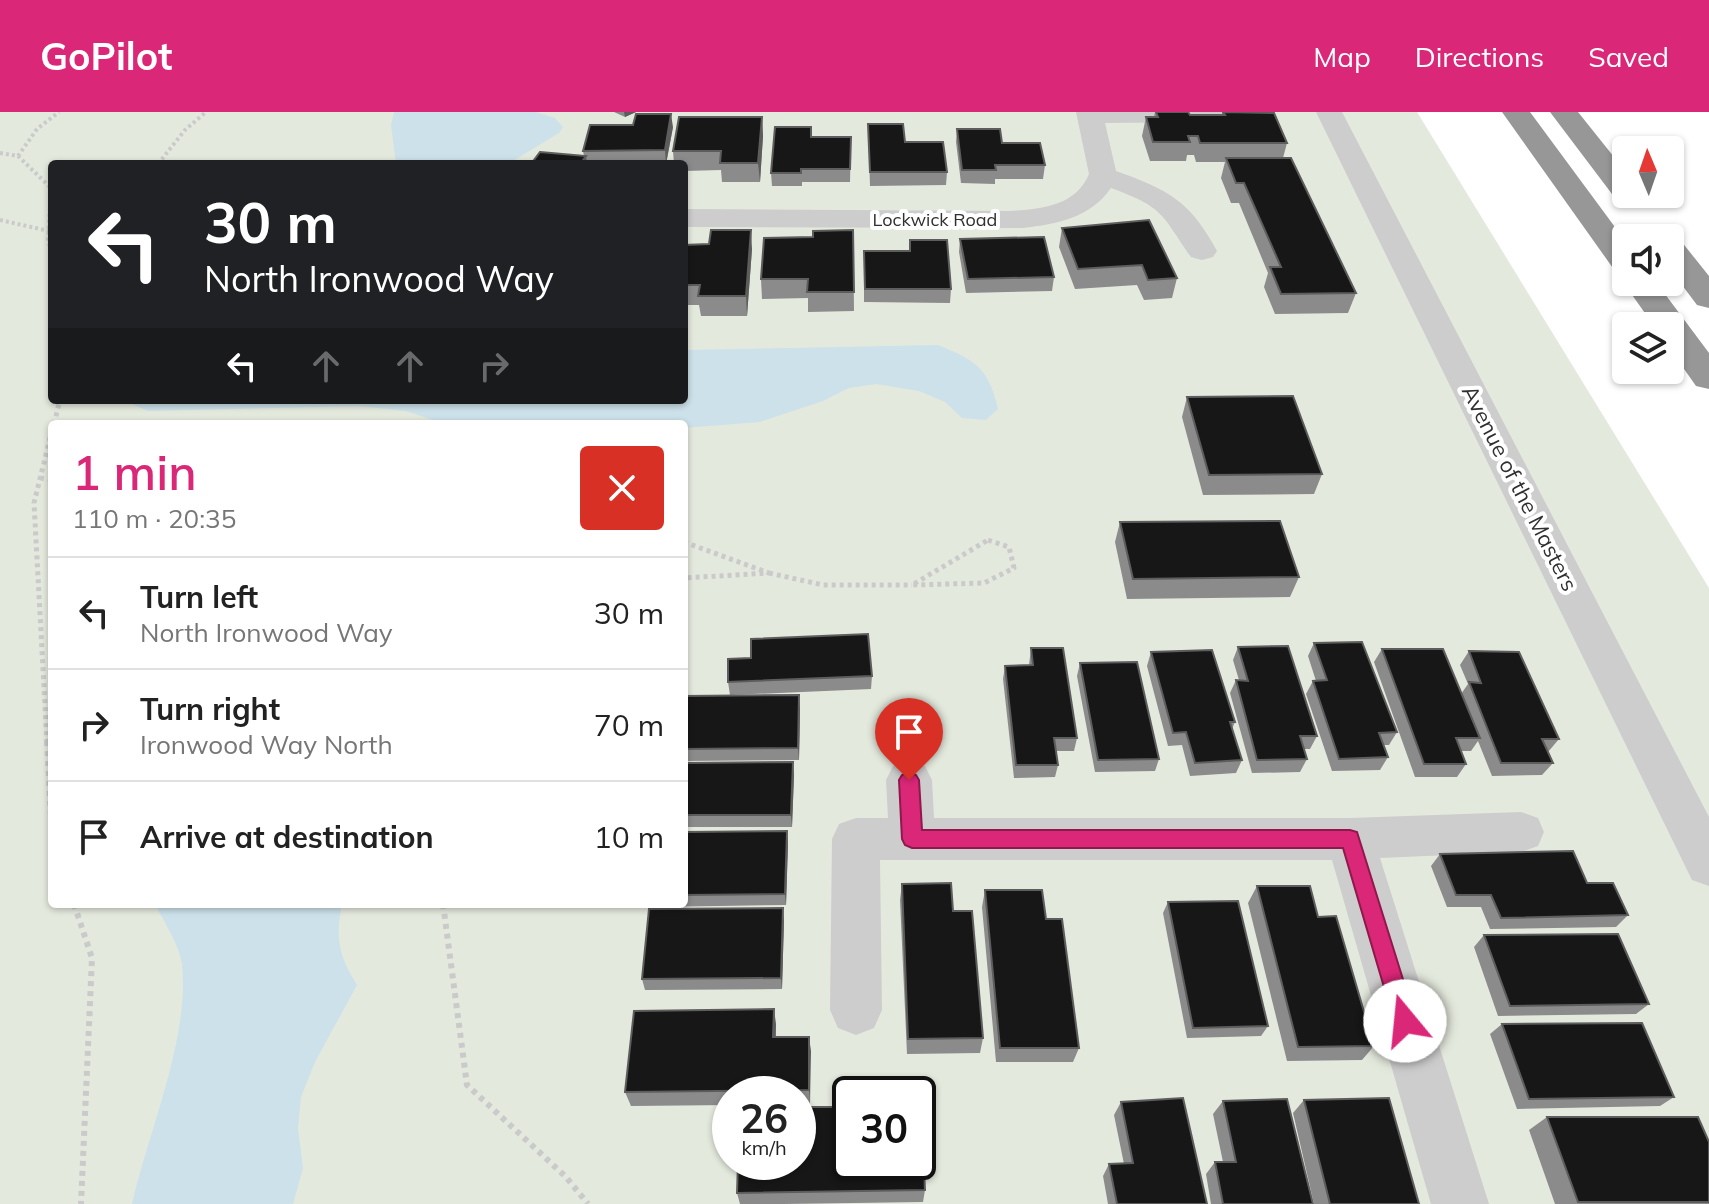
<!DOCTYPE html>
<html lang="en">
<head>
<meta charset="utf-8">
<style>
	:root { --surface:#fff; --page:#f6f6f6; --text:#222; --muted:#767676; --line:#e0e0e0; --accent:#db2777 }
	body { margin:0; font-family:Mulish,sans-serif; background:var(--page); color:var(--text); height:100vh; display:flex; flex-direction:column; font-size:30px; white-space:nowrap }
	* { box-sizing:border-box; margin:0 }
	p { font-size:26px; color:var(--muted) }
	.icon { flex:none; width:44px; height:44px; fill:none; stroke:currentColor; stroke-width:2; stroke-linecap:round; stroke-linejoin:round }
	.map { position:relative; flex:1; overflow:hidden }
	.details { position:absolute; left:48px; top:308px; width:640px; height:488px; display:flex; flex-direction:column; background:var(--surface); border-radius:8px; box-shadow:0 2px 6px #0004 }
	.details>* { flex:none }
	.guide { position:absolute; left:48px; top:48px; width:640px; height:244px; border-radius:8px; box-shadow:0 2px 6px #0004; background:#202124; color:#fff; overflow:hidden }
	.needle { width:52px; rotate:358deg }
	.buttons { position:absolute; left:1612px; top:24px; display:grid; gap:16px }
	.buttons a { display:grid; place-items:center; width:72px; height:72px; border-radius:8px; background:var(--surface); box-shadow:0 2px 6px #0004; font-size:40px }
	.speed { position:absolute; left:712px; top:964px; display:flex; gap:16px; font-size:40px; font-weight:700; text-align:center }
	.speed>* { display:grid; place-content:center; width:104px; height:104px; border-radius:50%; background:var(--surface); box-shadow:0 2px 6px #0004; line-height:1 }
	.speed small { font-size:20px; font-weight:400 }
	.speed .limit { border:4px solid #111; border-radius:12px; background:#fff; color:#111 }
	.pin { position:absolute; display:grid; place-items:center; width:68px; height:68px; color:#fff; margin:-82px -34px; border-radius:50% 50% 50% 0; rotate:-45deg; box-shadow:0 0 8px #0007 }
	.pin .icon { rotate:45deg }
	.me { position:absolute; width:88px; margin:-44px; rotate:343deg; stroke-linejoin:round; filter:drop-shadow(0 0 6px #0008) }
	.turn { display:flex; align-items:center; gap:28px; height:168px; padding:0 24px; font-size:36px }
	.turn .icon { width:104px; height:104px; stroke-width:2.5 }
	.turn b { display:block; font-size:56px; line-height:68px }
	.lanes { display:flex; align-items:center; height:76px; padding:0 24px; background:#0003; justify-content:center; gap:40px; direction:ltr }
	.lanes .off { opacity:.35 }
	.round { display:grid; place-items:center; flex:none; width:84px; height:84px; border-radius:8px; background:var(--page) }
	.head { display:flex; align-items:center; justify-content:space-between; height:136px; padding:0 24px }
	h1 { font-size:48px; font-weight:600; line-height:60px; color:var(--accent) }
	ul { padding:0; list-style:none }
	li { display:flex; align-items:center; gap:24px; height:112px; padding:0 24px; border-top:2px solid var(--line) }
	li div { flex:1 }
	li b { display:block; font-size:30px }
	li em { font-style:normal }
	header { display:flex; align-items:center; gap:48px; box-sizing:border-box; height:112px; padding:0 40px; background:var(--accent); color:#fff }
	header strong { font-size:38px }
	nav { display:flex; gap:44px; margin-inline-start:auto; font-size:28px }
	.map>svg:first-child { display:block }
</style>
</head>
<body>
<header>
<strong>GoPilot</strong>
<nav><a>Map</a><a>Directions</a><a>Saved</a></nav>
</header>
<div class="map">
<svg width="1709" height="1092" viewBox="0 0 1709 1092">
	<rect width="100%" height="100%" fill="#fff"/>
	<path fill="#e4e9dd" fill-rule="evenodd" d="M0 0H1417L1709 476V1092H0ZM52 52H684V288H52ZM52 312H684V792H52ZM730 982H798V1050H730ZM850 982H918V1050H850Z"/>
	<path fill="#cde1ea" d="M394 0H536L555 6 563 15 559 21 508 52H396L391 13Z
		M938 233C975 248 989 256 998 297L986 308 962 306 945 290 919 279 876 272 849 276 823 289 760 310 684 316V312H445L406 299 358 294 148 299 123 288H684V238Z
		M155 792H342C335 827 339 844 357 873L315 950 301 985 298 1016 303 1056 293 1092H132C148 1021 190 925 182 853 180 834 164 810 155 792Z"/>
	<g fill="none" stroke-linecap="round" stroke-linejoin="round">
		<path stroke="#cacaca" stroke-width="4" stroke-dasharray="3 3" stroke-linecap="butt" d="M0 41 18 44 51 76 48 131 52 136
			M18 44 37 17 59 0
			M158 52 185 18 206 0
			M0 108 49 119"/>
		<path stroke="#cacaca" stroke-width="5" stroke-dasharray="4 4" stroke-linecap="butt" d="M54 312 60 288
			M40 366 52 368
			M988 428 1009 435 1014 456 984 471 912 473Z
			M684 430 769 461 684 466
			M769 461 823 473H912
			M47 631 34 391 52 318"/>
		<path stroke="#cacaca" stroke-width="6" stroke-dasharray="5 5" stroke-linecap="butt" d="M47 629 52 723
			M74 792 92 846 81 1092
			M443 792 467 973 566 1065 588 1092"/>
		<path fill="#cdcdcd" fill-rule="evenodd" d="M1076 0H1228L1225 8 1216 10 1105 11 1116 59C1169 78 1190 89 1217 139L1213 145 1202 148 1191 145C1161 102 1165 96 1111 76 1090 106 1057 112 1023 116L684 115V97L1010 99C1041 97 1076 94 1089 62Z
			M1316 0H1342L1709 705V774L1692 768Z
			M909 649 925 654 932 668 934 706H1350L1521 700 1538 706 1544 720 1538 734 1521 740 1380 746 1489 1092H1431L1332 748H880L882 898 874 916 856 923 838 916 830 898 832 727 839 712 856 706H888L886 668 893 654Z"/>
		<path fill="#979797" fill-rule="evenodd" d="M1502 0H1530L1626 130V162L1615 159Z
			M1550 0H1578L1626 60V82H1640L1637 86 1626 89 1615 86Z
			M1670 126 1681 129 1709 164V196L1697 193 1670 157Z
			M1626 165V170H1656L1709 241V277L1696 274 1670 237V214H1654L1623 170Z"/>
	</g>
	<path fill="#8b8b8b" d="M614 0H636L625 5Z
		M1155 0H1188L1190 3H1222V0H1249L1287 31 1283 46 1356 181 1348 201 1275 202 1264 175 1268 161 1239 91H1231L1221 66 1225 50H1196L1194 43H1187L1186 49H1150L1142 24 1146 5H1154Z
		M762 5 763 24 760 70H722L721 58 684 59V52H674L673 39Z
		M868 12 905 30 947 60 946 73 870 74Z
		M673 15 666 52H531L584 44 583 39Z
		M957 17 1002 31 1045 53 1043 67H995V72L961 71 956 30Z
		M811 25H851L850 70H802V74H772L771 61Z
		M1062 116 1177 166 1172 186 1144 188 1137 173 1075 177 1059 135Z
		M853 118 854 199 808 200V186L762 187 761 167 813 125Z
		M960 127 1054 165 1052 179 966 181 959 140Z
		M910 128 951 177 950 191 864 190V139H909Z
		M684 133 752 137 747 204H701L699 193H684Z
		M1187 285 1322 362 1314 382 1203 383 1182 305Z
		M1120 410 1299 465 1290 485 1127 487 1115 430Z
		M1314 531 1397 620 1389 633H1384L1388 645 1380 658 1332 659 1306 582 1313 569H1316L1308 544Z
		M1238 535 1317 624 1310 637H1304L1307 647 1300 660 1252 661 1230 581 1236 568H1239L1233 548Z
		M1031 536 1077 626 1074 639H1056L1058 653 1055 665 1014 666 1003 567 1005 554 1029 553Z
		M1382 537 1461 582 1468 572 1460 553 1469 539 1559 627 1548 640 1553 651 1542 663 1492 664 1478 629 1471 639H1461L1466 652 1457 665H1415L1374 550Z
		M1151 540 1235 610 1232 617 1242 648 1236 661 1190 664 1182 633 1168 634 1147 554Z
		M1080 551 1159 647 1155 659 1095 660 1077 564Z
		M872 564 871 577 730 583 728 570Z
		M684 584 800 596 799 648 684 649Z
		M793 650 794 663 792 715H684V651Z
		M787 719 788 731 786 793 657 795 656 792H684V720Z
		M1440 742 1587 771 1628 803 1616 815 1490 817 1481 795H1447L1431 754Z
		M902 772 953 799 983 926 980 941 907 942 900 788Z
		M1257 774 1318 805 1374 934 1362 948 1287 949 1248 791Z
		M985 778 1046 807 1079 936 1073 950H996L982 795Z
		M1168 790 1268 914 1261 924 1187 926 1163 801Z
		M784 808 782 877 645 878 642 867Z
		M1484 823 1649 892 1636 902 1498 904 1474 835Z
		M776 912V925H809L810 992H798V982H730V993L631 994 625 980Z
		M1502 912 1674 985 1660 994 1517 997 1490 922Z
		M1304 988 1419 1092H1314L1293 1001Z
		M1223 989 1313 1092H1211L1206 1062 1215 1050H1223L1213 1002Z
		M1121 990 1207 1092H1108L1103 1064 1109 1052H1124L1114 1003Z
		M1547 1005 1709 1030V1092H1555L1529 1018Z
		M925 1078 923 1090 784 1092H740L737 1081Z"/>
	<path fill="#5d5d5d" d="M624 0H636L625 5Z
		M671 2 673 15 666 52 665 38Z
		M762 5 763 24 760 70 758 51Z
		M586 44 587 52H580Z
		M751 118 752 137 747 204 746 184Z
		M799 583 800 596 799 648 798 636Z
		M793 650 794 663 792 715 791 703Z
		M787 719 788 731 786 793 785 782Z
		M783 796 784 808 782 877 781 866Z
		M774 897 776 912 775 939 773 925Z
		M809 925 811 939 810 992 809 978Z"/>
	<path fill="#171717" stroke="#5d5d5d" stroke-width="2" d="M1156 0H1188L1190 3H1225L1223 0 1274 1 1287 31H1200L1198 24H1188L1190 30H1153L1146 5H1158Z
		M636 2H671L665 38 583 39 590 13H633Z
		M679 5H762L758 51H720L721 39H673Z
		M868 12H903L905 30H943L947 60H870Z
		M775 15H811V25H851L850 57H801V61H771Z
		M957 17H1000L1002 31H1040L1045 53H995L996 58H962Z
		M540 40 586 44 580 52H531Z
		M1226 46H1291L1356 181 1281 182 1270 155H1281L1244 71H1236Z
		M1149 108 1177 166 1148 168 1142 153 1078 157 1062 116Z
		M711 118H751L746 184H698L700 173H684V133L709 132Z
		M853 118 854 180H807L808 167H761L764 126 813 125V119Z
		M1044 125 1054 165 968 167 960 127Z
		M910 128H947L951 177H865L864 139H910Z
		M1293 284 1322 362 1209 363 1187 285Z
		M1280 409 1299 465 1133 467 1120 410Z
		M868 522 872 564 728 570V547L751 546V527Z
		M1362 530 1397 620 1379 621 1388 645 1339 647 1313 569 1327 568 1314 531Z
		M1288 534 1317 624H1300L1307 647 1257 648 1236 568 1248 569 1238 535Z
		M1031 536H1063L1077 626H1054L1058 653H1016L1005 554 1033 553Z
		M1382 537H1443L1480 626H1456L1466 652H1424Z
		M1212 538 1235 610H1230L1242 648 1195 651 1186 620 1173 621 1151 540Z
		M1469 539 1519 540 1559 627H1542L1553 651H1501L1469 570 1481 571Z
		M1137 550 1159 647 1098 648 1080 551Z
		M799 583 798 636 684 637V584Z
		M793 650 791 703H684V651Z
		M787 719 785 782 684 783V720Z
		M1573 739 1587 771H1613L1628 803 1501 806 1491 783H1456L1440 742Z
		M951 771 953 799H972L983 926 908 927 902 772Z
		M1257 774H1310L1318 805 1336 804 1374 934 1298 935Z
		M985 778H1042L1046 807H1062L1079 936H1000Z
		M1238 789 1268 914 1193 916 1168 790Z
		M783 796 781 866 642 867 649 797Z
		M1618 822 1649 892 1510 894 1484 823Z
		M774 897 773 925H809V978L625 980 634 899Z
		M1642 911 1674 985 1529 987 1502 912Z
		M1183 986 1207 1092H1117L1109 1052 1133 1051 1121 990Z
		M1389 986 1419 1092H1330L1304 988Z
		M1287 987 1313 1092H1223L1215 1050H1236L1223 989Z
		M918 993H921L925 1078 737 1081 738 1050H798V995H850V1050H918Z
		M1547 1005H1698L1709 1030V1090H1578Z"/>
	<path fill="#db2777" stroke="#8e194d" stroke-width="2" d="M909 660 916 663 919 668 922 718H1350L1357 720 1416 909 1413 917 1405 920 1397 917 1394 909 1343 736H912L905 733 902 727 899 668 902 663Z"/>
	<g text-anchor="middle" dominant-baseline="central" stroke-width="8" stroke-linejoin="round" paint-order="stroke">
		<g font-size="18" fill="#303030" stroke="#fff">
			<text x="935" y="107">Lockwick Road</text>
		</g>
		<g font-size="22" fill="#303030" stroke="#fff">
			<text transform="translate(1520 376) rotate(63)">Avenue of the Masters</text>
		</g>
	</g>
</svg>
<div class="buttons">
<a><svg class="needle" viewBox="-14 -14 28 28"><path d="M0-13l5 13h-10z" fill="#e53935"/><path d="M0 13l5-13h-10z" fill="#767676"/></svg></a>
<a><svg class="icon" aria-label="sound" viewBox="0 0 24 24"><path d="M4 9h4l5-4v14l-5-4H4zM17 9q2 3 0 6"/></svg></a>
<a><svg class="icon" aria-label="layers" viewBox="0 0 24 24"><path d="M12 4l9 5-9 5-9-5zM3 14l9 5 9-5"/></svg></a>
</div>
<div class="speed"><div>26<small>km/h</small></div><div class="limit">30</div></div>
<div class="pin" style="left:909px;top:668px;background:#d93025"><svg class="icon" aria-label="arrive" viewBox="0 0 24 24"><path d="M6 21V4h12l-3 4 3 4H6"/></svg></div>
<svg class="me" style="left:1405px;top:909px" viewBox="-20 -20 40 40"><circle r="19" fill="#fff"/><path d="M0-13L10 11 0 6-10 11z" fill="#db2777"/></svg>
<div class="guide">
<div class="turn"><svg class="icon" aria-label="left" viewBox="0 0 24 24"><path d="M17 20v-9H6M10 6l-5 5 5 5"/></svg><div><b>30 m</b>North Ironwood Way</div></div>
<div class="lanes"><svg class="icon" aria-label="left" viewBox="0 0 24 24"><path d="M17 20v-9H6M10 6l-5 5 5 5"/></svg><svg class="icon off" aria-label="ahead" viewBox="0 0 24 24"><path d="M12 20V5M6 11l6-6 6 6"/></svg><svg class="icon off" aria-label="ahead" viewBox="0 0 24 24"><path d="M12 20V5M6 11l6-6 6 6"/></svg><svg class="icon off" aria-label="right" viewBox="0 0 24 24"><path d="M7 20v-9h11M14 6l5 5-5 5"/></svg></div>
</div>
<section class="details">
<div class="head"><div><h1>1 min</h1><p>110 m · 20:35</p></div><a class="round" style="background:#d93025;color:#fff"><svg class="icon" aria-label="close" viewBox="0 0 24 24"><path d="M6 6l12 12M18 6L6 18"/></svg></a></div>
<ul>
<li><svg class="icon" aria-label="left" viewBox="0 0 24 24"><path d="M17 20v-9H6M10 6l-5 5 5 5"/></svg><div><b>Turn left</b><p>North Ironwood Way</p></div><em>30 m</em></li>
<li><svg class="icon" aria-label="right" viewBox="0 0 24 24"><path d="M7 20v-9h11M14 6l5 5-5 5"/></svg><div><b>Turn right</b><p>Ironwood Way North</p></div><em>70 m</em></li>
<li><svg class="icon" aria-label="arrive" viewBox="0 0 24 24"><path d="M6 21V4h12l-3 4 3 4H6"/></svg><div><b>Arrive at destination</b></div><em>10 m</em></li>
</ul>
</section>
</div>
</body>
</html>
